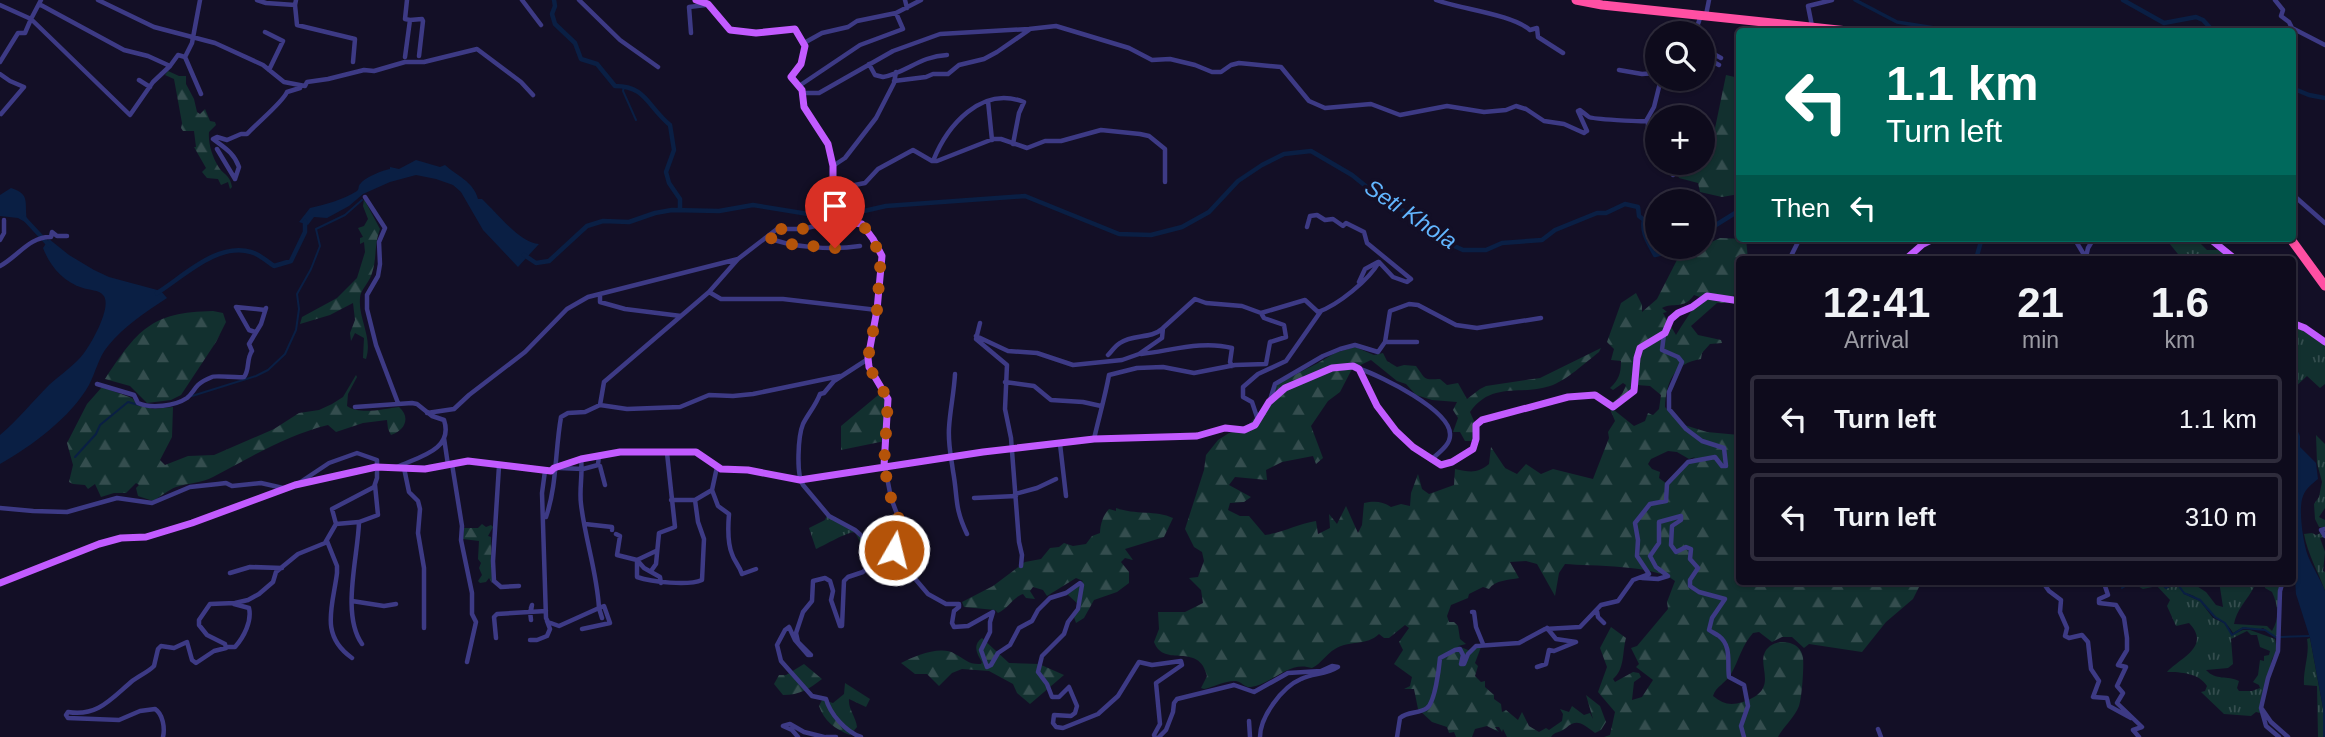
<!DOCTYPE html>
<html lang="en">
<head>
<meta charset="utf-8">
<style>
	:root { --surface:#0e0b1c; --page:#1c1929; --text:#f1f3f6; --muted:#9b9ba3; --line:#2e2b3b }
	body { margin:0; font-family:Helvetica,sans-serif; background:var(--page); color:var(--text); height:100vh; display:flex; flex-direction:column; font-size:26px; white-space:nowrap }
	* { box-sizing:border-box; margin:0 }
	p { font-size:23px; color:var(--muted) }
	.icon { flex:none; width:38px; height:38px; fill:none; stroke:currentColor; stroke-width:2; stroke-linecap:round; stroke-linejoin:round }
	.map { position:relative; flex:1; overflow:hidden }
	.drawer { position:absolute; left:1736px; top:256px; width:560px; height:329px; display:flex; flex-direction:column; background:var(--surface); border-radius:7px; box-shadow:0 2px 5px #0004,0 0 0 2px var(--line) }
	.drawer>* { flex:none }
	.hud { position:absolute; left:1736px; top:28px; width:560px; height:214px; border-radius:7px; box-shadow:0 2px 5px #0004,0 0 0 2px var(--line); background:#00695c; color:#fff; overflow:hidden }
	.buttons { position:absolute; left:1645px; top:21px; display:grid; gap:14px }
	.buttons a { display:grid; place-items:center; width:70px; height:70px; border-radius:50%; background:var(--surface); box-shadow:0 2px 5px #0004,0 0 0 2px var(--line); font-size:35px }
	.pin { position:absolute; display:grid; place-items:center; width:60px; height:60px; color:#fff; margin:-72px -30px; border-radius:50% 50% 50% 0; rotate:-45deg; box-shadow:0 0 7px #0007 }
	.pin .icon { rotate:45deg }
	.me { position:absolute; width:77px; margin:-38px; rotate:8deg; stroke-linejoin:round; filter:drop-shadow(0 0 5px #0008) }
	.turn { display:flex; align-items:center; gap:24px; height:147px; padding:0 35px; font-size:32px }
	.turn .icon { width:91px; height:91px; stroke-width:2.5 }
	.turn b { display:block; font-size:49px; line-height:60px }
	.then { display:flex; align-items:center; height:66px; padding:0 35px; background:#0003; gap:14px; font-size:26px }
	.eta { display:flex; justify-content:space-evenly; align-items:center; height:119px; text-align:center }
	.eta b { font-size:42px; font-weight:700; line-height:49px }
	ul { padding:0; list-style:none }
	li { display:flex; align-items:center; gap:21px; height:88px; margin:0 14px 10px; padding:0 21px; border:4px solid var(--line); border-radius:7px }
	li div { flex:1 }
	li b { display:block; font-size:26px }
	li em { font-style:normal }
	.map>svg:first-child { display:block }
</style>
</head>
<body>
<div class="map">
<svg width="2325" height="737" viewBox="0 0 2325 737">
	<defs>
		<pattern id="grass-tufts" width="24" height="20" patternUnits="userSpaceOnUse" patternTransform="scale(1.75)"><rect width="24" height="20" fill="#12302f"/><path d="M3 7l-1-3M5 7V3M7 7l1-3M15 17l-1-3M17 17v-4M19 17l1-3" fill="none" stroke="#344d4e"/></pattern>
		<pattern id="forest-firs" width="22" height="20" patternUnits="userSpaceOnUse" patternTransform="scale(1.75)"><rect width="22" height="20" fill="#12302f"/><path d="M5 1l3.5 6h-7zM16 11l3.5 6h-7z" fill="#344d4e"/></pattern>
	</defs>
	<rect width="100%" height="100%" fill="#130f26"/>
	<path fill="url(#grass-tufts)" fill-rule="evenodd" d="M2165 238H2195L2207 250H2225L2233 259H2182Z
		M2292 324 2325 344V384L2320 388 2307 376 2293 389Z
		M2316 435 2325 444V508L2319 517 2325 520V527H2319L2315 519 2314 504 2319 497 2322 482 2317 463Z
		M827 515 865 537 861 544 855 532C847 532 825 545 816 549L809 528 825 520Z
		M2312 533 2316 535 2321 533 2324 537 2320 538 2325 552 2323 571 2325 572V591C2318 571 2308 555 2304 534Z
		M2138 581H2157L2166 589 2178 583 2166 585 2160 581H2185L2189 585 2192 583 2206 592 2216 605 2223 607 2219 581H2239L2241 584 2252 582 2254 587C2248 599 2236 610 2234 624L2267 626 2272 631C2280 618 2278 605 2272 592L2265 588 2264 581H2281L2278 636 2275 637 2263 628 2258 630 2243 627 2233 633C2227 622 2221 621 2212 614 2202 605 2199 595 2184 593L2178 584 2184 594 2200 601 2213 618 2224 623 2232 635 2243 630H2250L2275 639 2277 651 2272 659 2260 713 2256 712 2251 716 2224 714 2201 692 2205 691 2207 686C2199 673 2181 672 2167 672 2179 658 2212 647 2189 623L2176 626 2167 606 2170 600 2157 586 2143 589 2132 583ZM2247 631 2251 635H2257L2260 647 2270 651 2269 655 2264 656V661L2260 660 2258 675 2253 682 2259 685 2260 688 2252 691H2239L2237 688 2239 681C2227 675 2216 681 2206 670L2228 668 2233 664 2231 639Z
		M2310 638 2323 708V737H2318L2317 686 2304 685C2303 669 2310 654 2307 639Z"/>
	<path fill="url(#forest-firs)" fill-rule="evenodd" d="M168 71 179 76H186V84L194 99 197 112 200 114 205 109 210 121 215 122 216 125 209 132C208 143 212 156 218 166 223 175 230 174 232 187L230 189 228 182 221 185 218 179 207 178 202 172 206 168 194 147H196L194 131H183L181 128 182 123 174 79 165 75Z
		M1726 75 1739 78V194L1722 197 1700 192 1698 183 1679 178 1672 163H1703V136L1713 138Z
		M364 199 380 229C374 244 377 259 372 273 370 282 360 290 360 298 358 319 373 337 366 359L363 358 364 338 355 333 351 341 350 333 355 320 353 303 330 315 300 324 302 317 337 298 357 278 365 252 364 242 360 244V238L363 237 358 228 364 226 368 219 363 206Z
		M1720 238 1746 239 1748 259H1740L1739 283 1730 303H1717L1691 326 1698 335 1721 340 1722 343 1710 344 1702 353 1701 359C1674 363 1666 382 1665 407L1681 424 1707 432 1739 435 1740 581H1922L1913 599 1886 622 1862 652 1809 644 1804 648 1792 637H1782L1772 642 1759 632 1753 633C1742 645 1739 660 1731 674 1726 683 1716 686 1713 696 1723 704 1730 706 1743 702 1785 688 1750 662 1770 646 1775 642 1783 641 1790 643 1797 645 1802 650 1803 658 1804 666 1802 698 1799 706 1795 717 1783 727 1778 737H1604L1610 735 1615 712 1598 692 1607 667 1600 648 1611 627 1626 638C1622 653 1625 669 1613 679L1615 682 1633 672 1639 673 1641 677 1634 682 1632 700 1642 697 1653 680 1636 667 1639 664 1631 648 1637 646 1668 609 1667 602 1675 581C1657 565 1590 566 1565 564L1559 573 1555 596 1537 564 1526 561 1510 562 1519 578C1509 580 1495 580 1489 589L1483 587 1469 594 1468 598 1451 605 1447 616 1449 622H1454L1458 626 1460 639 1466 644 1458 646 1468 650 1481 647 1475 663 1478 666 1475 676 1481 682 1485 681V687L1494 695V699L1501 704 1502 712 1506 710 1518 720 1522 712 1529 726 1539 732 1546 728 1549 730 1562 721 1563 714 1560 709 1569 712 1572 706 1584 715 1590 713 1593 719 1586 695 1600 706 1606 722 1601 730 1595 733C1583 724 1577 718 1566 728 1560 733 1555 731 1551 737H1507L1503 729 1502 732 1499 727H1495L1499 732 1487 726 1475 729 1472 737H1456L1454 732 1449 733 1447 727 1432 722 1418 709 1414 689H1404L1410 686 1412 677 1394 664 1403 650 1399 642 1409 628 1405 625 1389 638H1384L1379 634C1367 646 1349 640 1335 649 1326 654 1322 663 1312 668 1288 660 1273 684 1251 687 1245 688 1242 682 1236 681 1227 680 1213 687 1204 689L1201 688 1207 676C1199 641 1164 669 1154 642L1159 629 1158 612H1185L1203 603 1201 590 1189 578 1198 577 1204 561 1202 552 1194 547 1185 529 1204 470 1206 455 1218 440 1229 433 1241 430 1251 422 1268 401 1277 384 1318 363 1335 353 1355 347 1374 355 1383 353 1387 361 1397 367 1404 365 1416 366C1426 379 1422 380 1440 379L1447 385 1458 383 1467 399 1480 389 1486 386 1540 378 1601 348 1599 352C1586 362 1566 381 1550 386 1519 396 1492 381 1470 412L1474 421 1472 441H1465L1460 432H1453L1458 418 1453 410 1457 402 1432 400 1416 395 1406 384 1397 381 1371 360 1352 369 1340 392 1328 401 1311 426 1323 458 1316 464 1313 456 1282 462 1266 470 1267 480 1235 477 1229 485 1251 497 1244 502 1230 503 1228 510 1240 516H1249L1265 535C1285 532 1297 524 1316 521L1318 534 1330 528 1329 514 1337 524 1346 506 1358 533 1362 525 1364 503C1374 501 1382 501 1391 507L1401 504 1410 506 1411 493 1418 474 1422 489 1429 494 1454 485 1455 469C1470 472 1477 474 1489 464L1491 447 1505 468 1517 474 1526 464 1541 474 1553 469 1593 479 1609 438 1608 432 1615 421 1610 409 1611 404 1622 394 1626 385 1623 383 1613 390 1610 388C1619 380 1621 373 1621 361L1611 360 1614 349 1607 342 1621 303 1636 293 1642 305V312L1657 299 1678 258ZM1694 295 1700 297C1692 311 1683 323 1676 335L1663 313 1667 312 1662 308C1673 302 1684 310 1694 295ZM1637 385 1650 386 1661 395 1659 409 1653 415 1648 413 1645 421 1634 426 1614 410V406ZM1668 451 1677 452 1689 459 1695 457 1667 484 1659 478 1660 472 1652 469 1648 464 1651 459Z
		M213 311 223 313 226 322 216 342 181 395 171 400 147 403 130 386 105 379C137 331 150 312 213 311Z
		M356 375 357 377 348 394 347 406C359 415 384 409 399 407 411 417 405 431 391 435L388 429 387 420 363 423 336 432 328 425C287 435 251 457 213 477 202 483 188 483 176 487 168 490 160 497 153 501L138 496 136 488 139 485 136 483 126 493H114L101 497 95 484 88 489 85 485 73 484 69 482 73 465 67 443 87 404 102 387 132 398 137 404 153 409 173 407 172 437 160 460 165 465 188 456 214 455 274 429 299 413 319 410 332 404 343 397Z
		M883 391 887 397 885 441 841 450V426Z
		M1116 508C1135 515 1156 510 1173 518L1164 537 1125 549 1133 560 1125 558 1121 562 1129 572V583L1117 592 1094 600 1084 618 1076 623 1074 617 1079 605 1066 593 1083 581 1076 578 1047 596 1043 590 1033 587 1030 591 1035 599 1026 598 1023 594C1012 598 1009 608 998 613L995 610 964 607 962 602 993 586 1025 562 1041 559 1050 548 1059 547 1064 543 1073 546 1086 544 1092 536 1100 533C1100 525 1103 515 1109 509L1116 511Z
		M482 524 486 527 491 525 493 527 488 536 491 537 492 583 489 578 486 582 480 583 478 581 482 575 479 568 481 563 478 559 479 541 463 539 464 528H478Z
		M982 638 1009 663 1039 664 1064 675 1030 704 1017 693 1013 684 989 671 962 669 952 673 939 686 927 674H915L901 663C915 656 941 645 955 654 965 659 969 665 981 664L982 662C977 654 972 645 982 638Z
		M804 664 822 679C809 689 800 695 783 695L774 684 779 675H786Z
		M845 683 870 699 866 707 849 699C848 709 856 717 857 727L850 735C835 729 824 721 819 706L822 700 833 703 844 694Z"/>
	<path fill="#0a1f44" d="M416 160 440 167 445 165C456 175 474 182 478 199H482C497 213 520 243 539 244L518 267 483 230 461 192 453 185 436 179 416 175 390 182 363 194 349 206 327 218 314 217 308 225 299 222 310 208C327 204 342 200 357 191 360 188 357 187 361 183 366 177 383 170 390 169V167L399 169Z
		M11 188C31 194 24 203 27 220L25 222 18 218 0 216V195Z
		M49 239 69 255 94 270 109 277 161 291 167 298C146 312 124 326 108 346 98 358 96 372 89 385 71 417 32 446 0 464V435C18 420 32 402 49 385 60 375 75 365 84 353 92 343 113 305 103 295 99 290 89 290 83 288 63 282 50 266 43 248Z
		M2293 421 2300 436V447L2316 463 2318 479C2312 484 2306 488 2303 496 2298 508 2303 543 2308 556 2313 568 2320 578 2325 591V737H2323V708L2310 638 2296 594 2292 535Z"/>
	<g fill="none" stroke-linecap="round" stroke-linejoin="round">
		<path stroke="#0a1f44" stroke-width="2" d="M624 86 623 91 636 120
			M192 396 256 376 268 370 285 354 296 330 299 309 297 294 311 269 320 246 316 229 345 215 362 200
			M75 457 96 434 100 425 128 402 139 405
			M2160 581 2166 588 2176 582 2184 593 2200 600 2215 617 2225 623 2232 635 2243 628 2265 630 2277 638
			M2122 588 2133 581
			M2280 637 2309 636"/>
		<path stroke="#0a1f44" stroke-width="3.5" d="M1855 0 1897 22 1941 29"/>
		<path stroke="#0a1f44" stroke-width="4.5" d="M554 0 555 6 552 14 555 24 575 43 581 59 597 64 615 86C646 86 647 106 670 125L674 150 666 172 669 183 680 199V210
			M2123 0 2164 23 2196 17 2203 20 2214 32
			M2292 88 2309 95 2325 98
			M24 218 49 245
			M1703 233 1740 210
			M524 255 536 263 549 261 587 226 603 221 629 222 655 213 672 210 719 211 753 205 833 218 886 206 1025 196 1119 234 1151 235 1182 227 1209 212 1238 181 1262 165 1284 154 1311 151 1352 175 1378 196 1436 230 1450 244 1463 250H1486L1502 243 1542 240 1555 230 1597 213H1606L1625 204 1638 207 1639 216 1644 220C1641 233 1649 243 1655 255L1675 250 1679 247
			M1976 259 1982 238
			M157 293C183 277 217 242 251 252 259 254 268 262 274 266L291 261 305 232V221"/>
		<path stroke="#3d3a85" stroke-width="4.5" d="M98 0 154 27 215 43 263 65 284 82 305 86 307 82 328 79 364 70 374 71 405 62H424L477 49 521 82 533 95
			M257 0 266 3 295 5 296 0
			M522 0 541 25
			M579 0 620 40 658 67
			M905 0 907 8
			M1436 0C1460 9 1511 14 1530 30L1537 28 1538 37 1563 53
			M2275 0 2283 10 2281 16 2289 22 2292 28 2325 45
			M39 4 124 50 148 56 170 66 178 55 185 57 192 43 200 0
			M0 5 31 19 41 0
			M295 5 297 25 355 39 353 62
			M1706 15 1709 0
			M410 20 422 19 423 21 419 56
			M1812 26 1808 6 1832 0
			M1941 29 1959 32
			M265 32 283 41 269 70
			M691 33 689 7 706 5
			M1695 33 1701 15
			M804 43 822 33 848 27 857 21 896 13 921 0
			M1703 48 1721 58
			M1703 56 1719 65
			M185 57 201 94
			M405 57 410 20 405 19 407 0
			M0 62 18 33H25L31 19 130 115 153 82 170 66
			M869 64 875 75 883 77C906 73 920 56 947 55
			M1619 70 1642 74 1657 73
			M0 74 10 81 24 87 1 114
			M139 80 150 87
			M894 81 926 77 933 74H948L959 65 984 59 997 52 1029 30
			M799 86 860 45 903 29 896 13
			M803 93H819L893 51 940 34 1029 29 1056 26 1129 48 1152 60 1170 59 1195 65 1212 72H1221L1231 65 1239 63 1281 67 1309 101 1325 108 1371 104 1400 115 1447 106 1484 112 1506 110 1516 106 1526 109 1544 121 1564 124 1584 133
			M988 101 992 140
			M1648 119V136L1657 144
			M1584 133 1587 131 1578 111 1580 110C1583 112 1586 115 1589 117 1592 119 1641 122 1646 121L1654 107 1661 79
			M217 149 235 179
			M933 161C947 126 981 85 1024 102L1019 113 1013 144
			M1670 163 1673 175
			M833 166 845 158 876 118 894 83 896 72
			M235 179 239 167C234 153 225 148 213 139L217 137 227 140 241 134H247C257 123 283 102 287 92L300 88
			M834 189 865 183 878 169 913 150 932 161H937L993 139H1001L1027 148 1045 141H1061L1101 130 1140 134 1149 136 1165 149V182
			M2292 194 2325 223
			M365 197 385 228 379 242 380 264 378 276 367 295V309L376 345 398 403
			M767 237C790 248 834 250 860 246
			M2074 238 2086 258
			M0 240 4 233V220
			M1791 256 1800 238
			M2086 257 2088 248 2094 238
			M0 266C17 257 30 236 51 237L52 232 57 236H67
			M1359 282 1365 269 1378 262
			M709 292 721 299H783L877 310
			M600 294V302L625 309 681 316
			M980 323 976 339 1007 365 1005 409 1011 438 1019 542 1022 555 1021 566
			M255 332 249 330 236 307 265 310
			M976 336 1008 351 1037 353 1073 365 1122 360 1139 354 1162 338 1163 328 1195 299 1206 303 1242 306 1261 313 1305 300 1318 312C1338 305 1369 280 1379 262L1393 277 1407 282 1411 279 1367 243 1364 232 1346 223 1343 226 1333 219 1325 220 1317 215 1310 216 1307 227
			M1385 342H1417
			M1141 354C1170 351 1202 340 1232 348L1230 362 1232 366
			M1108 355C1111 352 1116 345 1120 343 1133 334 1151 339 1162 329
			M868 359 834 381 824 393 820 394C816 405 808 414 803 424 798 436 796 475 803 485L829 516 855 530 872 545 890 546 896 550 911 574 928 594 946 604H959V607L954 611 952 623 954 627 968 626 993 612 990 622V632L981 650 987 667 991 665 998 653 1010 645 1019 628 1032 621 1038 610 1050 598 1066 593 1080 583 1082 585 1078 609 1068 622 1064 634 1042 656 1038 672 1047 684 1052 697H1059L1069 687 1077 706 1075 713 1071 716 1054 715 1053 723 1056 727 1063 728 1098 714 1118 696 1139 662 1152 665 1181 661 1182 665 1156 683 1160 724 1154 735 1155 737
			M1360 369C1381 376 1450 410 1450 434 1451 445 1438 453 1431 460
			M955 374C954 393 950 410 949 428 948 444 951 456 953 471 958 498 954 507 967 534
			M1005 382 1034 386 1051 400 1083 402 1101 406
			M97 384 134 395 138 403C151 409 175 406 187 398 192 394 194 389 198 385 201 382 207 379 212 377 215 375 236 378 244 377 250 370 246 359 252 351L249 344 261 324 266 308
			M1270 400 1275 384 1323 356 1340 349 1355 345 1378 352 1385 342 1390 311 1409 304 1418 305 1456 325 1477 328 1541 318
			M600 405 604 382 709 292 738 259 777 229H802L838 221
			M355 407 412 403 417 404 432 416 444 420C454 450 418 457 397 467
			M585 412 600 405 627 409 680 407 709 395 733 396 753 394 840 376
			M427 413 454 409 469 395 525 352 567 309 588 297 738 259
			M1258 420 1252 402 1243 397V387L1258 374 1286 361 1321 311
			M444 438 448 465
			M1094 439C1099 417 1105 397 1109 375L1137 368 1163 367 1194 373 1235 365 1266 364 1270 342 1286 337 1284 325 1264 318 1261 313
			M1060 444 1066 496
			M452 464 462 526 461 540 472 593V614L476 622 467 662
			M598 465 600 466 605 485
			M499 466 493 561 494 581 501 587 519 586
			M885 467 891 498 900 522 896 550
			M404 468 409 492 418 501 420 509 418 533 424 568V628
			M559 468 583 469 598 465 599 455
			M545 471 542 493 546 618 548 622 559 626 599 608C597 572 585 539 581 504 579 489 583 474 581 459
			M712 490 718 506 729 514C728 526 727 542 732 554 734 561 739 565 742 574L756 569
			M1015 494 1037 488 1056 479
			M974 498 1016 496
			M671 500H695
			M0 508 33 511
			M33 511 67 512 117 498 152 503 190 487 218 484 226 483 232 486 261 483 283 488
			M546 517C557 485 555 451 561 417L568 413 585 412
			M359 522 378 515 375 485
			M336 524 359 522C358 557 341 614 362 644
			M585 524 612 527V530
			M2325 529 2321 530 2325 536
			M616 534 620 536 617 555 637 560 644 568 660 577 661 583
			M327 541 337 566V573C333 606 319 635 352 658
			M656 551 637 560V577C652 582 688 586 702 580L704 539 698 522 695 500 712 490 717 467
			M651 571 656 564 659 533 675 527 667 453
			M230 573 250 567 282 568
			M1642 578 1658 579 1668 576 1656 567 1650 556 1659 543V522L1681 516V520L1672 526 1671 545 1676 552 1686 547 1691 549 1690 559 1698 568 1690 580V586L1699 592 1725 599 1712 618 1709 630C1712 632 1716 634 1719 636 1732 646 1727 663 1729 677L1744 685 1748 706 1741 726 1744 737
			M2056 581 2044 584 2049 591 2061 600 2060 612 2067 628 2065 636 2069 638 2082 635 2088 642 2091 669 2099 681 2093 697 2107 698 2109 706 2131 718
			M2104 583 2108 595 2099 599V603L2116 605 2124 618 2127 638V650L2118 665 2126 667 2117 686 2123 693 2117 703 2142 727 2133 730 2139 737
			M352 601 384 606 396 604
			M531 608 532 605 531 611
			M530 611 531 620
			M1597 611 1598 617 1604 623
			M1472 612H1474L1476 627 1483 644
			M582 629 610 623 604 606 599 608 602 618
			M496 638 494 617 497 614 546 611
			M530 640H537L547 636 550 629 547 621
			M227 647H235C244 637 252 621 249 608L234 604
			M1537 667 1546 664 1549 650 1554 651 1576 642 1556 639 1547 628
			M2262 709 2271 722 2288 737
			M1249 721 1250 737
			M1878 729 1881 737
			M163 737C165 728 163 714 155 709L140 711 119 720 68 718 66 715 68 712C97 717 111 699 131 682 138 676 147 673 154 666L158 649 161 646 174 648 187 642 192 660 196 663 214 651 226 648 225 644 207 635 199 625V620L210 604 235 603 248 600 259 594 273 582 276 572 298 554 325 543 336 524 332 509 374 487 377 478V460L357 453 329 463 299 483
			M798 737 792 730 783 726 790 724 804 732 824 737
			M826 737H836
			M861 737C846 732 830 714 826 699L812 696 781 661 777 645 785 630 789 627 795 640 808 655H811L798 642 796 633 803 612 812 601 813 581 825 578 830 581 833 591 831 600 840 626H842L844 581 848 577 863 572 880 554 879 550 870 548 863 541 865 537
			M1159 737 1166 730 1173 712 1174 703 1177 699 1234 685 1254 692 1288 673 1321 671 1332 666 1338 667C1326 675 1313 673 1301 679 1282 687 1260 717 1260 737
			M1397 737 1400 718C1408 711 1419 714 1427 708 1435 702 1439 669 1440 658L1455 650 1460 649 1463 655 1461 664H1464L1468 654 1476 646 1519 643 1545 629 1580 627 1601 605 1618 601 1633 580 1649 574 1637 556 1638 540 1635 523 1650 504 1666 501 1667 484 1688 462 1715 457 1722 466H1726L1724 448 1702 441 1686 429 1669 409V392L1682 362 1678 357 1662 350 1664 334
			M2279 737 2266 726 2261 708 2268 678 2278 651 2280 591 2283 581"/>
		<path stroke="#c25bff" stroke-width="7" d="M696 0 708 4 730 30 756 33 795 29 805 46 801 64 791 77 802 90 804 107 828 144 833 166V203L838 221 862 224 873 239 882 256 877 310 868 358 869 367 888 399 884 466
			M2209 238 2235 259
			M1906 259 1923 244 1935 238
			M2292 323 2305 328 2325 342
			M0 583 99 544 121 538 146 537 192 523 295 485 376 467 425 469 468 461 551 471 554 468 581 459 620 452H696L721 469 748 470 800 480 983 452 1094 439 1197 436 1225 428 1244 430 1255 425 1269 402 1285 388 1332 368 1353 366 1359 369 1377 406 1396 431 1413 447 1441 465 1452 462 1473 449 1476 439V425L1482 420 1568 397 1595 395 1613 407 1634 391 1637 358 1640 348 1665 333 1671 319 1678 313 1692 307 1707 296 1740 301"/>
		<path stroke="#ff4fa3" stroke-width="9" d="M1576 0 1602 5 1857 32
			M2290 238 2325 286"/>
	</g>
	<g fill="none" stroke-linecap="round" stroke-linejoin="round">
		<path stroke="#b45309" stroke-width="12" stroke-dasharray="0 21.6" d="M835 248 789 244 767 237 777 229H802L838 221 858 223 865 228 881 255 877 310 868 358 870 369 888 399 884 466 891 498 900 522 896 550H894"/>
	</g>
	<g text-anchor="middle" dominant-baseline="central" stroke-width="7" stroke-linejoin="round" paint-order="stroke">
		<g font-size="23" font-style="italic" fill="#62b6ff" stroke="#130f26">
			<text transform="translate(1411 214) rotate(34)">Seti Khola</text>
		</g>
	</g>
</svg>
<div class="buttons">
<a><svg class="icon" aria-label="search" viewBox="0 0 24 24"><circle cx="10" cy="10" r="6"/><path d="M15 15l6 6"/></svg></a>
<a>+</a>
<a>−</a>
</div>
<div class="pin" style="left:835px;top:248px;background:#d93025"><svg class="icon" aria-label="arrive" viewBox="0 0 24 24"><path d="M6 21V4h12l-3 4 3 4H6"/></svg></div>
<svg class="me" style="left:894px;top:550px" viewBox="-20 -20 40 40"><circle r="17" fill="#b45309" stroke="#fff" stroke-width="3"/><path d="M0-11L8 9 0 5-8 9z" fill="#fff"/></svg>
<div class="hud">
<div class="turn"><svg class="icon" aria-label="left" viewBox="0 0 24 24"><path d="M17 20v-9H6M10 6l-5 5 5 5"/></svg><div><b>1.1 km</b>Turn left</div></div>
<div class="then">Then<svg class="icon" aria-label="left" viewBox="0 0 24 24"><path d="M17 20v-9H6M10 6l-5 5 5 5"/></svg></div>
</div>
<section class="drawer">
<div class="eta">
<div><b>12:41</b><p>Arrival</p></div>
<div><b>21</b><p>min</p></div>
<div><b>1.6</b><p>km</p></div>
</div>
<ul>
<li><svg class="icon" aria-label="left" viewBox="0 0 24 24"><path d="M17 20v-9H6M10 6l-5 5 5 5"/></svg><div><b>Turn left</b></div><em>1.1 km</em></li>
<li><svg class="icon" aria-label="left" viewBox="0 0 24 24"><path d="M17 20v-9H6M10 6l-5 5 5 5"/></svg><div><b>Turn left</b></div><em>310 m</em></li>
</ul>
</section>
</div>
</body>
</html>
